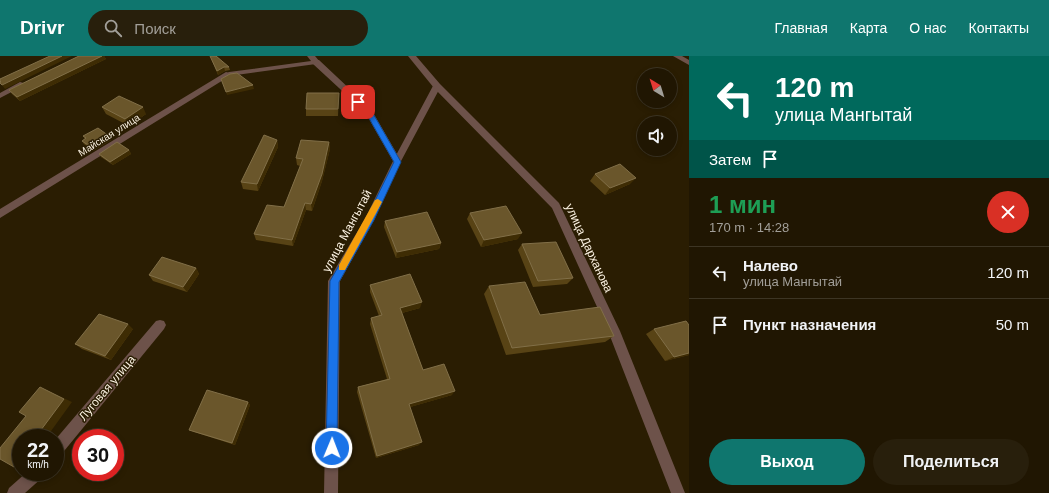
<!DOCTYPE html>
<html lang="ru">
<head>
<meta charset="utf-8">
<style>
	:root { --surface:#201602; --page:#281f0c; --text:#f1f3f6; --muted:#a29f99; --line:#3d3524; --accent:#0f766e }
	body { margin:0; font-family:Arial,sans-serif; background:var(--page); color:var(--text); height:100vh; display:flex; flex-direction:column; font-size:15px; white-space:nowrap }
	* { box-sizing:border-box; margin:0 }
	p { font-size:13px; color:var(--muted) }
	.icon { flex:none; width:22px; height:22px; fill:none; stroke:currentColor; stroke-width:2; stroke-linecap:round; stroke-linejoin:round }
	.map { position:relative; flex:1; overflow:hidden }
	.sheet { display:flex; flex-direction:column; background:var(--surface); width:360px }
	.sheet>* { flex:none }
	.banner { background:#00695c; color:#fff; overflow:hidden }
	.needle { width:26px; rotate:322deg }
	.controls { position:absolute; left:637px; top:12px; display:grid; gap:8px }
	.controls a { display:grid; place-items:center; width:40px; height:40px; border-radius:50%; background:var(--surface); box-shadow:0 2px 6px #0003,0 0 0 1px var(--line); font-size:20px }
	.speed { position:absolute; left:12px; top:373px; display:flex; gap:8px; font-size:20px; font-weight:700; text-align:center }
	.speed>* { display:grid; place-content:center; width:52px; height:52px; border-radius:50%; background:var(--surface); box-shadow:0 2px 6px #0003,0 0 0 1px var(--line); line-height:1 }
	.speed small { font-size:10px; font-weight:400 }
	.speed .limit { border:6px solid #d22; background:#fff; color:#111 }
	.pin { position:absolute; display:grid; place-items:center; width:34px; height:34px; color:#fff; margin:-17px; border-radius:8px; box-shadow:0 2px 6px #0006 }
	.me { position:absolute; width:44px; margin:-22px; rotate:1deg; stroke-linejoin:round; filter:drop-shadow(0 0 3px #0008) }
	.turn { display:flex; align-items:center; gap:14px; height:84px; padding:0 20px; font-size:18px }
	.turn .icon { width:52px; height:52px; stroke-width:2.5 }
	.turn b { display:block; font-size:28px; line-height:34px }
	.then { display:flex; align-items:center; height:38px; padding:0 20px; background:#0003; gap:8px; font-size:15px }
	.round { display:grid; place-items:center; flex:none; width:42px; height:42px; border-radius:21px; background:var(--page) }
	.overview { display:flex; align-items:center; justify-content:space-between; height:68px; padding:0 20px }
	h1 { font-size:24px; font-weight:800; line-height:30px; color:#1e9e55 }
	.button { display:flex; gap:8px; margin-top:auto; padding:8px 20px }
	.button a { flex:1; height:46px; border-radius:24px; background:var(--accent); color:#fff; font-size:16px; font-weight:800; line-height:46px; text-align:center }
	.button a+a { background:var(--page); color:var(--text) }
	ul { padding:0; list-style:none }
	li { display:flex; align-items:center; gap:12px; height:52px; padding:0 20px; border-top:1px solid var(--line) }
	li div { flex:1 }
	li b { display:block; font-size:15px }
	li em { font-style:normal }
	header { display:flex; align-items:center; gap:24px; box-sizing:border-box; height:56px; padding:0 20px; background:var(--accent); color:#fff }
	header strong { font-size:19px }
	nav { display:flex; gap:22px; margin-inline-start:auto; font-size:14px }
	.search { width:280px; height:36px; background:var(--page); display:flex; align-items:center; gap:10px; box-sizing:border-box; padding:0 14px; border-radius:22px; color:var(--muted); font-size:15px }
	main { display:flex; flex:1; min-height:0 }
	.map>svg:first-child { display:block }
</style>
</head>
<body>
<header>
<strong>Drivr</strong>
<div class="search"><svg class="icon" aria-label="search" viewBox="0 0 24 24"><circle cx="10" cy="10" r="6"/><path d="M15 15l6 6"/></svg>Поиск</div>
<nav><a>Главная</a><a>Карта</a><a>О нас</a><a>Контакты</a></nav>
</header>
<main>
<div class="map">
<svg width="689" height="437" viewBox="0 0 689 437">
	<rect width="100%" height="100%" fill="#2a1d02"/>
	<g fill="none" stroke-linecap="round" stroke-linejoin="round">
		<path fill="#6d524a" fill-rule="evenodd" d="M307 0H315L320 6 316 8 229 20 225 18 229 16 311 5Z
			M673 0H682L689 4V9Z
			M434 28 441 30 400 107H394L393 105Z"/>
		<path fill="#6d524a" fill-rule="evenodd" d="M408 0H416L440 28 559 147 620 275 685 437H671L608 275 552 152 434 32Z
			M313 4H319L371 53 401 105 374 164 340 225 338 437H324L328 225 365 163 393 105 365 56 313 8Z
			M226 16 233 18 0 162V153Z
			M20 26 27 28 0 42V37Z
			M160 264 164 265 166 269 164 273 60 400 55 402V384L156 265Z
			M27 416H45L43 421 25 437H7L9 432Z"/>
	</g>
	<path fill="#584315" d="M79 0H104L106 3 20 45 12 38 9 34Z
		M210 0H216L229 11 230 14 225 15 218 19Z
		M339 37 338 60H306V53Z
		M102 51 146 58 129 70 106 58Z
		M83 80 111 84 93 95 84 88 82 85 85 83Z
		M277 84 278 91 258 135 243 133 241 126Z
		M329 86 330 93 322 125 312 155 306 154 293 190 256 184 254 178 284 151 300 110 297 109 296 102Z
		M129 94 131 98 113 109 101 101 99 98Z
		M595 118 630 128 605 139 590 125Z
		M470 157 518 183 481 191 467 163Z
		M385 165 441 187 439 193 396 202 384 171Z
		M522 188 573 222 567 228 533 231 518 194Z
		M196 212 199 218 187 236 153 225 149 219Z
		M370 229 420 252 402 257 423 314 452 339 410 351 419 389 376 402 357 336 358 331 387 323 370 268 371 262 379 260 370 236Z
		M489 230 540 259 614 280 605 286 506 299 484 238Z
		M689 269V299L665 305 646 278 654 273Z
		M133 273 111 304 82 293 75 288Z
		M248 346 250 349 235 389 194 376 189 374Z"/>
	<path fill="#3e2c04" d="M62 0H72L5 33 2 29Z
		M102 0H104L106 3 20 45 17 41Z
		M224 11 225 15 218 19 217 15Z
		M253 29 254 33 227 39 226 36Z
		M143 51 146 58 129 70 125 63Z
		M109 80 111 84 93 95 91 91Z
		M277 84 278 91 258 135 257 128Z
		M329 86 330 93 322 125 312 155 311 148Z
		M129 94 131 98 113 109 110 106Z
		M636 122 630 128 605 139 610 132Z
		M305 147 306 154 293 190 292 184Z
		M522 177 518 183 481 191 484 184Z
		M441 187 439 193 396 202 397 196Z
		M196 212 199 218 187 236 183 231Z
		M422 246 420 252 398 258 400 252Z
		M128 268 133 273 111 304 105 300Z
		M689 297V299L665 305 674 301Z
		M40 331 72 346 46 382H35Z
		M455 335 452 339 407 352 409 348Z
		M248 346 250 349 235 389 232 387Z
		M422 386 419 389 376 402 377 400Z
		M21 402V412L14 411Z"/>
	<path fill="#6a562b" stroke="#816f48" d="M50 0H62L2 29 0 27V26H1L0 25V23Z
		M79 0H102L17 41 9 34Z
		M210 0H216L229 11H224L217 15Z
		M237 17 253 29 226 36 221 23 230 18Z
		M307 37H339L338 53H306Z
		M119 40 143 51 125 63 102 51Z
		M98 72 109 80 91 91 82 85 86 82 83 80Z
		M264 79 277 84 257 128 241 126Z
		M301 84 329 86 322 118 311 148 305 147 292 184 254 178 267 149 284 151 303 103 296 102Z
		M117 86 129 94 110 106 99 98Z
		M620 108 636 122 610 132 595 118Z
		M506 150 522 177 484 184 470 157Z
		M427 156 441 187 397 196 385 165Z
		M556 186 573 222 538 225 522 188Z
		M162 201 196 212 183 231 149 219Z
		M410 218 422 246 400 252 423 314 444 308 455 335 409 348 422 386 377 400 358 331 390 323 371 262 382 259 370 229Z
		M525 226 540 259 600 251 614 280 512 292 489 230Z
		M99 258 128 268 105 300 75 288Z
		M686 265 689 269V297L674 301 654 273Z
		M40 331 64 343 35 382H21V402L14 411 0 403V392L26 360 19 356Z
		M207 334 248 346 232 387 189 374Z"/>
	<path fill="#1a73e8" stroke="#114b97" d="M356 44H360L371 54 401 106 374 164 339 226 337 392 336 396 332 397 327 396 326 392 330 225 366 163 394 106 366 57 356 47Z"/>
	<path fill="#f59e0b" d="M378 143 382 146 345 214H339V209L375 144Z"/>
	<g text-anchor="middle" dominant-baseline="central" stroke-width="3" stroke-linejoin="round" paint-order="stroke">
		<g font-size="10" fill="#fcf3e3" stroke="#2a1d02">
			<text transform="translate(109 79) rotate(-32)">Майская улица</text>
		</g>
		<g font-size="12" fill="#fcf3e3" stroke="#2a1d02">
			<text transform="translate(347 175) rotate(-62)">улица Мангытай</text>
			<text transform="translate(589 192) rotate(65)">улица Дарханова</text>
			<text transform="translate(107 332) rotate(-50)">Луговая улица</text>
		</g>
	</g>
</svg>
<div class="controls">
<a><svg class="needle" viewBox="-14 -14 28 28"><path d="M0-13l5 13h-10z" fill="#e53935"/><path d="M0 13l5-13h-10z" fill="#a29f99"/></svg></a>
<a><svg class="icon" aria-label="sound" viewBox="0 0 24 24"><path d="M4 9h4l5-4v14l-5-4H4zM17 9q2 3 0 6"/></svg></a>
</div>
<div class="speed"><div>22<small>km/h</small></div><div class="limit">30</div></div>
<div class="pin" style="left:358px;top:46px;background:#d93025"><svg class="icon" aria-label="arrive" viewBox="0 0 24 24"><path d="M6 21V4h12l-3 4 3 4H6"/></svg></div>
<svg class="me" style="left:332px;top:392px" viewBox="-20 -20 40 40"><circle r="17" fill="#1a73e8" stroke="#fff" stroke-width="3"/><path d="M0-11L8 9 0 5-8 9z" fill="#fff"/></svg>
</div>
<section class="sheet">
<div class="banner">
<div class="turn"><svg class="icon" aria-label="left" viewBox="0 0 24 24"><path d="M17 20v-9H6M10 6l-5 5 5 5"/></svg><div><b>120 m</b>улица Мангытай</div></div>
<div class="then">Затем<svg class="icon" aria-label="arrive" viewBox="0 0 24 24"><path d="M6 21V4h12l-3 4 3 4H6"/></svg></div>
</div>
<div class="overview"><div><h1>1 мин</h1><p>170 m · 14:28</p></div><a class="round" style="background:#d93025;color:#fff"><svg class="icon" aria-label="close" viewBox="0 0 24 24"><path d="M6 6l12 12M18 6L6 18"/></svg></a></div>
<ul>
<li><svg class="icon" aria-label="left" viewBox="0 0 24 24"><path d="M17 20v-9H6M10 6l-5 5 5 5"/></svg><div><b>Налево</b><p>улица Мангытай</p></div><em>120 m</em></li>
<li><svg class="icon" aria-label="arrive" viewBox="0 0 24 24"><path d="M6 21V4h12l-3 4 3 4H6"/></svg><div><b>Пункт назначения</b></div><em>50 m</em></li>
</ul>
<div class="button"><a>Выход</a><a>Поделиться</a></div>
</section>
</main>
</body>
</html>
